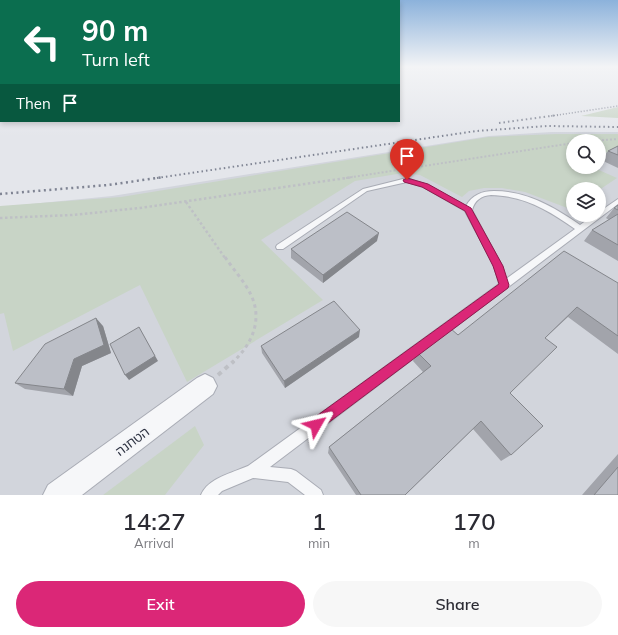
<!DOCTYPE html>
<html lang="en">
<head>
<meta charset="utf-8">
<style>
	:root { --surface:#fff; --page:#f7f7f7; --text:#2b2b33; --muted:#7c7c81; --accent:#db2777 }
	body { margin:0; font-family:Mulish,"Noto Sans Hebrew",sans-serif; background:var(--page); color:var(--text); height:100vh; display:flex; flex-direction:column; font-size:15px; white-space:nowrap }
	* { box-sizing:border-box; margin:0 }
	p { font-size:13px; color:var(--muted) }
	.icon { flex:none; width:22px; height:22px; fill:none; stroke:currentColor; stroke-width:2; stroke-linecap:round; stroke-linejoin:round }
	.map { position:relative; height:495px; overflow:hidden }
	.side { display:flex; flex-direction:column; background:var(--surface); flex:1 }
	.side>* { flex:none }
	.guide { position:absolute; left:0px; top:0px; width:400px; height:122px; box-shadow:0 2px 6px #0003; background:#0b6e4f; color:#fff; overflow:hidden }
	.controls { position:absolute; left:566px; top:134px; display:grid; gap:8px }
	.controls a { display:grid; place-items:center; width:40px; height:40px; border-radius:50%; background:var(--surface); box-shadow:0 2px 6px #0003; font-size:20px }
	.pin { position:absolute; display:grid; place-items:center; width:34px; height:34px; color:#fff; margin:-41px -17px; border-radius:50% 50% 50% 0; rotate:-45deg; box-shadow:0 0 4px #0007 }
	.pin .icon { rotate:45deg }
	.me { position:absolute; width:44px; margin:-22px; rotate:53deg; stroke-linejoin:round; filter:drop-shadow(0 0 3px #0008) }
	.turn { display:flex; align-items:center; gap:14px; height:84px; padding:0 16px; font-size:18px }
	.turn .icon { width:52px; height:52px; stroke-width:2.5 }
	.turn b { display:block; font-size:28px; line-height:34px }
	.then { display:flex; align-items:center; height:38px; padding:0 16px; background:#0003; gap:8px; font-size:15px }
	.eta { display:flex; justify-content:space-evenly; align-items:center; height:68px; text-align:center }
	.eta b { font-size:24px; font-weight:600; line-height:28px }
	.button { display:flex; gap:8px; margin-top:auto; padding:8px 16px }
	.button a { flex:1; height:46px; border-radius:24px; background:var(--accent); color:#fff; font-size:16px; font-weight:600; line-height:46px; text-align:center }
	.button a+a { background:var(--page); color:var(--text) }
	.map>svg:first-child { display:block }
</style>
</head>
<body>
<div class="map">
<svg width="618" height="495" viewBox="0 0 618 495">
	<rect width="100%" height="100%" fill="#e4e6eb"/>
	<path fill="#d2d5dc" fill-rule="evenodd" d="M551 132H618V495H0V207L112 196 489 136ZM573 141H599V167H573ZM573 189H599V215H573Z"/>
	<path fill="#c8d4c6" d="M618 107V118L581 116Z
		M556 134H618V151L613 149 599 157V141H573V167H592L617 178 599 190 573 189V207L570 209 525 192 502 188H484L469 191 462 197 420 175 403 173 355 181 261 240 323 300 187 382 140 285 13 351 4 313 0 314V206L121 197 488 137Z
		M195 426 204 445 165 495H103Z"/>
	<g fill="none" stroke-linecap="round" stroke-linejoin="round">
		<g stroke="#a9acb5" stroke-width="2">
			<path id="service" d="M407 178 427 185 466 206C472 195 482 191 494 191 527 191 554 207 580 225L594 215H599V212L618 199V204L270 467 291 469 296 471 321 490 323 495H305L288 482 253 478 222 491 218 495H201C208 478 232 473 248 466L499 284 494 266 465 211 423 187 407 182 367 191 283 249H277L276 247 277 245 363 189ZM491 195C525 196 548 210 575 229L506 279 502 266 472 210C475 200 481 196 491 195Z"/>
		</g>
		<g stroke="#a9acb5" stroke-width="2">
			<path id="minor" d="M205 374 213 378 217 386 213 394 82 495H43L48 485 197 378Z"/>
		</g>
		<path stroke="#bec0c5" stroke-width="2" stroke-dasharray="2 2" stroke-linecap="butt" d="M590 141 618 139
			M346 178 573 143"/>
		<path stroke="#bec0c5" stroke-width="2.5" stroke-dasharray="2.5 2.5" stroke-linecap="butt" d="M186 202 225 258
			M0 218 72 215 140 208 353 177"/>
		<path stroke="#bec0c5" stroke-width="3" stroke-dasharray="3.5 3.5" stroke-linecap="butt" d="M225 257C233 269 245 282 251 295 263 320 252 344 233 362"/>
		<path stroke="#bec0c5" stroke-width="4" stroke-dasharray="4.5 4.5" stroke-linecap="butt" d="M218 375 234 361"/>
		<use href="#service" fill="#f6f7f9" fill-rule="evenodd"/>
		<use href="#minor" fill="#f6f7f9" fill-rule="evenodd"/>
		<path stroke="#7f8493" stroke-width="1.5" stroke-dasharray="1 2" stroke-linecap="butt" d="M551 116 618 106"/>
		<path stroke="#7f8493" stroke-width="2" stroke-dasharray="1.5 3" stroke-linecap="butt" d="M499 123 558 115
			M157 178 476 131 547 126 618 127"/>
		<path stroke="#7f8493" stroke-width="2.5" stroke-dasharray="2 3.5" stroke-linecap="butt" d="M0 194 108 185 164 177"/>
	</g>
	<path fill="#a2a4ab" d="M618 146V168L601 160 608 151Z
		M618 205V261L584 241 592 230 609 220 606 218 614 208Z
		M377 241 323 283 291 258V249Z
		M618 283V354L568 317 545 338 510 393 511 455 501 461 473 429 405 495H356L328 453 329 447 423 372 413 361 417 352 458 335Z
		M103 326 111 353 82 366 73 396 25 389 15 383Z
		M359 337 285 388 262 353 261 346Z
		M618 454V495H582Z"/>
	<path fill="#84868b" d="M379 233 377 241 323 283V275Z
		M96 318 103 326 111 353 82 366 73 396 64 389 74 359Z
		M139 327 142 333 158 361 129 380 125 375Z
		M360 330 359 337 285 388 284 381Z"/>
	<path fill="#bcbfc7" stroke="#84868b" d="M618 146V155L608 151Z
		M618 205V210L614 208Z
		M347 212 379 233 323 275 291 249Z
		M618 214V245L592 230Z
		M564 251 618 283V336L577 307 545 338 557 347 510 393 543 426 511 455 481 421 405 495H361L329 447 431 366 417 352 450 328 458 335Z
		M334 301 360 330 284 381 261 346Z
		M96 318 104 345 74 359 64 389 15 383 45 344Z
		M139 327 155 356 125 375 110 344Z
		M618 467V495H594Z"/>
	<linearGradient id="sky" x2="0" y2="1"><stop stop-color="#8cb2db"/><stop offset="0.49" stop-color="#f3f4f6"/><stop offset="1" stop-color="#f3f4f6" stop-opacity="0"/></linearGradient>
	<rect width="618" height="136" fill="url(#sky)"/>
	<path fill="#db2777" stroke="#8e194d" d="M407 178 428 184 471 208 503 266 509 285 508 288 320 429 316 431 311 429 309 425 311 420 499 284 493 266 465 211 422 187 404 182 403 180Z"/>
	<g text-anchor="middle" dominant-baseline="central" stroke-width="4" stroke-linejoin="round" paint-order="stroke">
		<g font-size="13" fill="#2d3241" stroke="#f4f5f8">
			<text transform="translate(132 441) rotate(-37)">הטחנה</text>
		</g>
	</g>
</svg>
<div class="controls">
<a><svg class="icon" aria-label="search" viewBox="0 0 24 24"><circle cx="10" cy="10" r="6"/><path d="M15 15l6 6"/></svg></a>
<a><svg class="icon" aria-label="layers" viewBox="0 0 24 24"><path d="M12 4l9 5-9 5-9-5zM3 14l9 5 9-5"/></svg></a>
</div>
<div class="pin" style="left:407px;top:180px;background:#d93025"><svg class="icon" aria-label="arrive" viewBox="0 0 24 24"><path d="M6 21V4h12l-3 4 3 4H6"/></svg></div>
<svg class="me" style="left:316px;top:425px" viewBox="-20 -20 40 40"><path d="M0-17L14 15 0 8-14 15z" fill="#db2777" stroke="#fff" stroke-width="4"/></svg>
<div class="guide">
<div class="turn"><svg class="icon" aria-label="left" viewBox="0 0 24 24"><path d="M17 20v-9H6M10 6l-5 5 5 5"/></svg><div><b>90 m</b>Turn left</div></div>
<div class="then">Then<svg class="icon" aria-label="arrive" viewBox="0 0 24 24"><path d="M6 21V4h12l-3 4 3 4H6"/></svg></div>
</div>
</div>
<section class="side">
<div class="eta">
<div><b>14:27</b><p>Arrival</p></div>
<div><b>1</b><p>min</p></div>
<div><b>170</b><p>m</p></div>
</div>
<div class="button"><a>Exit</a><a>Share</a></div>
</section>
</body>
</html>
